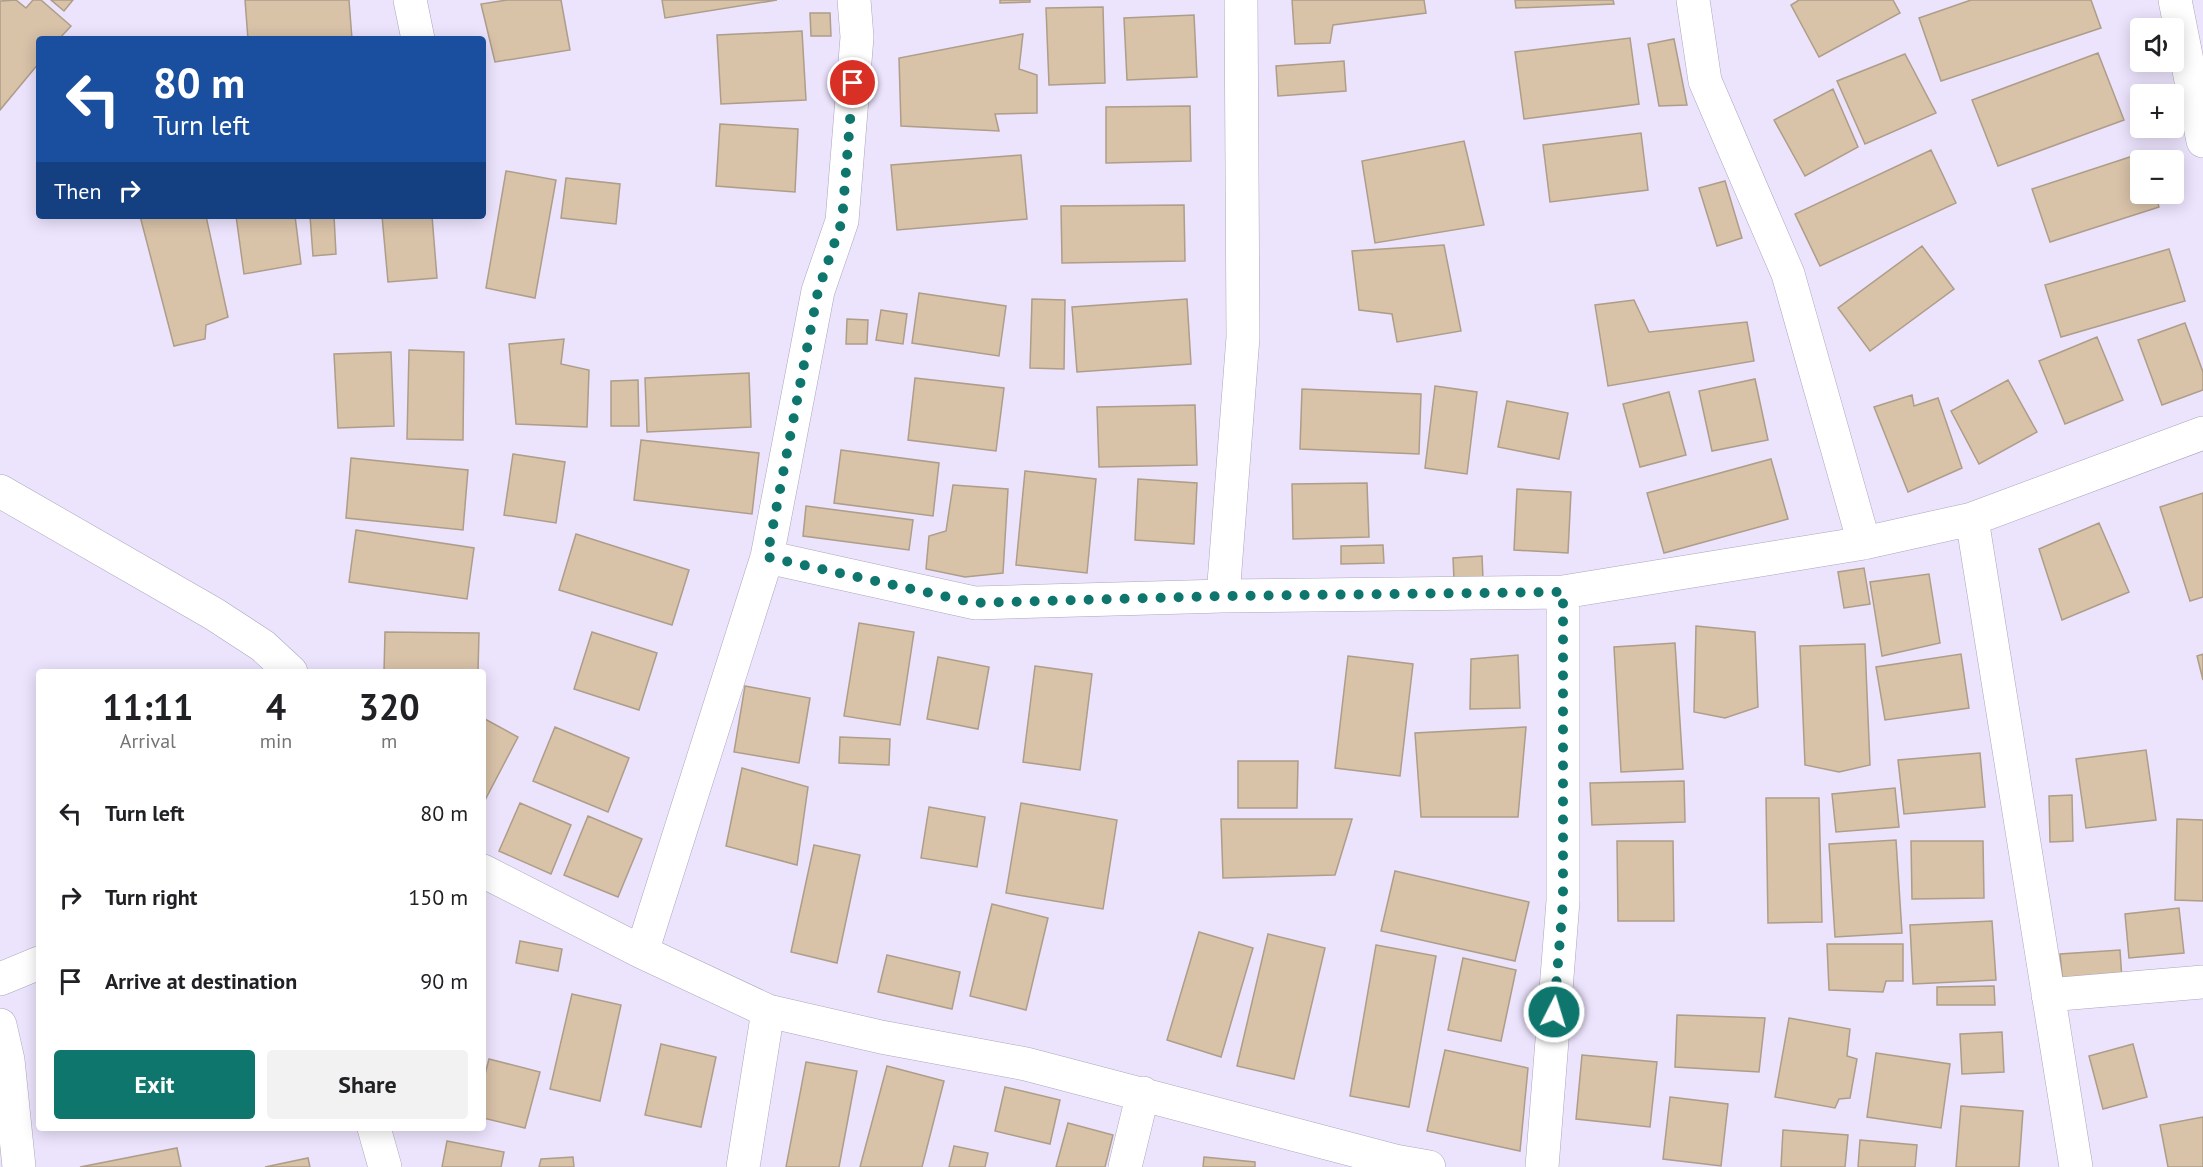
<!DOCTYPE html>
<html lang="en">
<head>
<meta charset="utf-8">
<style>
	:root { --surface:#fff; --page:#f2f2f2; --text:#202124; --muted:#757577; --accent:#0f766e }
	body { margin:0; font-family:"PT Sans",sans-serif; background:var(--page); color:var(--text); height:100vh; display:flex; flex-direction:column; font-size:22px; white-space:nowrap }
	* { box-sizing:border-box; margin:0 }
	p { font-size:20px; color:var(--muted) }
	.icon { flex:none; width:33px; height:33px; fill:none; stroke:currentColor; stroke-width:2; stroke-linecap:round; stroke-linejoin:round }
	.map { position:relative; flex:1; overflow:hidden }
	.panel { position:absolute; left:36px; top:669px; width:450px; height:462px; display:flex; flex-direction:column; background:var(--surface); border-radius:6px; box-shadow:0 3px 15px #0003 }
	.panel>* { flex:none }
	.top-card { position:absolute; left:36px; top:36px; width:450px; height:183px; border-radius:6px; box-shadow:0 3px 15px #0003; background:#1a4fa0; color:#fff; overflow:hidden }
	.buttons { position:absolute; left:2130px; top:18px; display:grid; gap:12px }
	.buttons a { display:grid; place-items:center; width:54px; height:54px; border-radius:6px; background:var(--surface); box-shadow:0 3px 15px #0003; font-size:30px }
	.pin { position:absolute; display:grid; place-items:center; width:51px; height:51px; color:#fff; margin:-26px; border:3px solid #fff; border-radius:50%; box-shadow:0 2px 6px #0007 }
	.me { position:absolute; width:66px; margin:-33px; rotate:5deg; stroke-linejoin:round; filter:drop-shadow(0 0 4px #0008) }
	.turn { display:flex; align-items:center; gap:21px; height:126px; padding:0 18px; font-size:27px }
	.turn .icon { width:78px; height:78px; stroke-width:2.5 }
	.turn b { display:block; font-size:42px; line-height:51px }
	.then { display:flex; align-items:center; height:57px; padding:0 18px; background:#0003; gap:12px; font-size:22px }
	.eta { display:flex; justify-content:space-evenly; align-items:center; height:102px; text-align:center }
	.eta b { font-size:36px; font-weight:800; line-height:42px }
	.primary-button { display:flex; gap:12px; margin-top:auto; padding:12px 18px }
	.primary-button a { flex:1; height:69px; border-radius:6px; background:var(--accent); color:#fff; font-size:24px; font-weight:800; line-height:69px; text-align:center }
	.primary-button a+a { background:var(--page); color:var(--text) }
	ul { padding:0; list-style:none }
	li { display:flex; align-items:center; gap:18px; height:84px; padding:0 18px }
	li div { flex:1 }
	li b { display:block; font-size:22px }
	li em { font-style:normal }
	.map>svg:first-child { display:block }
</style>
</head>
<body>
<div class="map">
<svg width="2203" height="1167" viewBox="0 0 2203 1167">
	<rect width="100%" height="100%" fill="#ece4fd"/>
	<path fill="#d8c2a8" stroke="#ae9d89" stroke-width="1.5" d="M16 0 26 8 33 0H41L71 26 59 39H39V63L0 110V1Z
		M51 0H73L64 11Z
		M245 0H349L352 39H248Z
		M507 0H561L570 50 495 62 481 4Z
		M662 0H777L665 18Z
		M1000 0H1030V2L1000 3Z
		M1292 0H1424L1426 13 1333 25 1330 43 1295 44Z
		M1515 0H1613L1614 4 1516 8Z
		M1799 0H1893L1900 13 1819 57 1791 5Z
		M1971 0H2091L2101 28 1941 81 1919 18Z
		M1103 7 1105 83 1049 85 1046 8Z
		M810 13H830L831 36H811Z
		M1194 15 1197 77 1127 80 1124 18Z
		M802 31 806 100 721 104 717 35Z
		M1023 34 1019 69 1037 75V113L995 114 999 131 901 126 899 58Z
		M1630 38 1639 104 1524 119 1515 52Z
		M1674 39 1687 105 1659 106 1648 44Z
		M2098 53 2124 120 1998 166 1972 100Z
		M1905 54 1936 113 1865 144 1837 81Z
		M1344 61 1346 91 1278 96 1276 66Z
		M1833 89 1858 147 1805 176 1774 120Z
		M1190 106 1191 161 1106 163V107Z
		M720 124 798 129 795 192 716 186Z
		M1641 133 1648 190 1550 202 1543 145Z
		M1464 141 1484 225 1375 243 1362 161Z
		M1931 150 1956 203 1820 266 1795 214Z
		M2142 153 2144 160H2140V194H2155L2159 207 2050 242 2032 189Z
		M1021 155 1027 219 897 230 891 165Z
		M506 171 556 180 535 298 486 288Z
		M566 178 620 184 616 224 561 218Z
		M1725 181 1742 238 1717 246 1699 188Z
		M1184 205 1185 261 1062 263 1061 206Z
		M140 216H206L228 317 206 325 205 339 174 346Z
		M236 216H295L301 264 244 274Z
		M310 216H334L336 254 313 256Z
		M382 216H432L437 278 388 282Z
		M1444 245 1461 331 1397 342 1392 314 1359 310 1352 251Z
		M1922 246 1954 289 1870 351 1838 308Z
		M2169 249 2185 301 2061 337 2045 285Z
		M919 293 1006 306 999 356 912 343Z
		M1032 299 1065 300 1064 369 1030 368Z
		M1187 299 1191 364 1077 372 1072 307Z
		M1634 300 1649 332 1747 322 1754 361 1608 386 1595 305Z
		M881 310 907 314 903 344 876 340Z
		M847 319 868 320 867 344H846Z
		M2185 323 2203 372V390L2162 405 2138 340Z
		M2097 337 2123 400 2065 424 2039 361Z
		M564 339 561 364 589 370 587 427 516 424 509 344Z
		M409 350 464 352 463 440 407 439Z
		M391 352 394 426 338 428 334 354Z
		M749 373 751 427 647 432 645 378Z
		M915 378 1004 388 996 451 908 440Z
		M1755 379 1768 440 1712 451 1699 391Z
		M638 380 639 426H611V381Z
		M2008 380 2037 432 1979 464 1951 411Z
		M1435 386 1477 392 1467 474 1425 468Z
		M1302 389 1421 394 1419 454 1300 449Z
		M1669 392 1686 455 1640 467 1623 404Z
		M1912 395 1914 406 1938 398 1962 468 1908 492 1874 407Z
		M1507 401 1568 413 1559 459 1498 447Z
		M1195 405 1197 465 1099 467 1097 407Z
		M641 440 759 453 752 514 634 500Z
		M841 450 939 463 933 516 834 503Z
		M513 454 565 462 556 523 504 515Z
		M351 458 468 470 463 530 346 518Z
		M1771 459 1788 519 1664 553 1647 493Z
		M1025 471 1096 479 1087 573 1016 565Z
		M1138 479 1197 483 1194 544 1135 540Z
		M1367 483 1369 537 1293 539 1292 484Z
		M953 485 1008 489 1003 573 965 577 926 569 929 536 946 531Z
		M1517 489 1571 492 1568 553 1514 550Z
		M2203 493V597L2190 601 2160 507Z
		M806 506 913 520 909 550 803 536Z
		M2099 523 2129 592 2062 620 2039 549Z
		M356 530 474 548 467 599 349 582Z
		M576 534 689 570 672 625 559 590Z
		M1383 545 1384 563 1341 564V546Z
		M1482 556 1483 579 1454 580 1453 558Z
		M1864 568 1870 604 1844 608 1838 572Z
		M1929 574 1940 643 1882 656 1870 582Z
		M859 623 914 632 900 725 844 716Z
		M1696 626 1755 632 1758 707 1725 718 1694 712Z
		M385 632 479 633 478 672H384Z
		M592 632 657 653 639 710 574 689Z
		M1675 643 1683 769 1621 772 1614 647Z
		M1865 644 1870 765 1839 772 1805 765 1800 646Z
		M1961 654 1969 708 1885 720 1876 667Z
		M2203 654V680L2197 656Z
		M1518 655 1520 708 1470 709 1471 659Z
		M1348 656 1413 664 1400 776 1335 768Z
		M938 657 989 667 978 729 927 719Z
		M1035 666 1092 674 1080 770 1023 762Z
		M745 686 810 698 799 763 734 752Z
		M483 718 518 737 483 804Z
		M555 727 629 758 608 812 533 781Z
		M1526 727 1518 817H1421L1415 733Z
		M840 737 890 739 889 765 839 763Z
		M2146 750 2156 820 2086 828 2076 759Z
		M1980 753 1985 807 1904 814 1898 760Z
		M1238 761H1298L1297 808H1238Z
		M742 768 808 787 797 865 726 846Z
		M1684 781 1685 822 1592 825 1590 783Z
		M1895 788 1899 827 1836 832 1832 794Z
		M2072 795 2073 841 2050 842 2049 796Z
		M1766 798H1819L1822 922 1768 923Z
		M520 803 571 825 551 874 499 851Z
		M1021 803 1117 820 1103 909 1006 893Z
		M929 807 985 817 977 867 921 858Z
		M588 816 642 839 618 897 564 875Z
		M1221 819H1352L1335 875 1223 878Z
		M2177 819 2203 820V901L2175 900Z
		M1896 840 1902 933 1835 937 1829 844Z
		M1617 841H1673L1674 921H1618Z
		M1911 841H1983L1984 898 1912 899Z
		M814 845 860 855 837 963 791 952Z
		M1395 871 1529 902 1515 961 1381 931Z
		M992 904 1048 918 1026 1010 970 996Z
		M2179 908 2184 953 2129 958 2125 914Z
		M1992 921 1996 980 1913 984 1910 925Z
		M1199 932 1253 948 1221 1057 1167 1040Z
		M1268 934 1325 948 1294 1079 1237 1066Z
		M520 941 562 949 558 971 516 963Z
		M1827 944H1903V981H1886L1883 992 1829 990Z
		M1376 945 1436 956 1409 1107 1350 1096Z
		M2120 950 2122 980 2063 985 2060 954Z
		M887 955 960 972 952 1009 878 992Z
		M1463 958 1516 970 1501 1041 1448 1030Z
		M1994 986 1995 1005H1937V987Z
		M572 994 621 1005 600 1101 550 1089Z
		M1677 1015 1765 1018 1759 1072 1675 1067Z
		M1789 1018 1850 1029 1847 1056 1857 1059 1850 1098 1839 1099 1835 1108 1775 1097Z
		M2002 1032 2004 1072 1962 1074 1960 1034Z
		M661 1044 716 1057 701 1127 645 1115Z
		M2133 1044 2147 1097 2103 1109 2089 1056Z
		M1445 1050 1528 1068 1520 1151 1427 1131Z
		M1876 1053 1950 1064 1941 1128 1867 1117Z
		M1582 1055 1657 1062 1650 1127 1576 1119Z
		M489 1059 540 1072 525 1128 483 1118V1082Z
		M806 1062 857 1071 839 1167H786Z
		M887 1066 944 1081 922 1167H860Z
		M1005 1087 1060 1100 1050 1144 995 1131Z
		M1670 1097 1728 1104 1721 1166 1663 1159Z
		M1961 1106 2023 1111 2019 1167H1956Z
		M2203 1117V1167H2168L2160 1125Z
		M1068 1123 1113 1135 1105 1167H1056Z
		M1783 1130 1848 1135 1845 1167H1781Z
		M1860 1140 1917 1145 1915 1167H1858Z
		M447 1141 504 1152 501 1167H442Z
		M954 1146 988 1153 985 1167H949Z
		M177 1148 181 1167H80Z
		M573 1157 574 1167H539L541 1159Z
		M1204 1157 1255 1162V1167H1203Z
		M308 1158 310 1167H265Z"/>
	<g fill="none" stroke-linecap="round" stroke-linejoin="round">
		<g stroke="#ada5bd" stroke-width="34">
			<path id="minor" d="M410 0 418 39
				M1693 0 1705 81 1788 274 1864 543
				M2175 0 2203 141
				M0 491 214 614 263 646 291 672
				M1972 519 2076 1167
				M767 557 975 603 1223 596 1563 592 1864 543 1972 519 2203 433
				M1223 596 1243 337 1241 0
				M483 871 642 952 768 1011 881 1037 1026 1064 1395 1161 1429 1167
				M642 952 767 557 818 291 842 221 857 37 854 0
				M0 979 39 963
				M2048 995 2203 982
				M0 1025 8 1060 19 1167
				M374 1128 385 1167
				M743 1167 768 1011
				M1125 1167 1143 1093
				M1542 1167 1563 901V592"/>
		</g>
		<use href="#minor" stroke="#fff" stroke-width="33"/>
	</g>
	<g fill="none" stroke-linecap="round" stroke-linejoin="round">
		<path stroke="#0f766e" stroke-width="10" stroke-dasharray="0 18" d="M853 83 842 221 818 291 767 557 975 603 1223 596 1563 592V901L1554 1012"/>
	</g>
</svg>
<div class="buttons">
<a><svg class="icon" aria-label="sound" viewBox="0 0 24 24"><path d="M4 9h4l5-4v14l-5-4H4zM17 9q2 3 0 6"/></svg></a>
<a>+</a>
<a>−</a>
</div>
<div class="pin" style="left:853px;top:83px;background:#d93025"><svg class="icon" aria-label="arrive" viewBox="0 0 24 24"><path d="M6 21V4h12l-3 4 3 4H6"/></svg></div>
<svg class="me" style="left:1554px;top:1012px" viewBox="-20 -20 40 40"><circle r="17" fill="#0f766e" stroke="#fff" stroke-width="3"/><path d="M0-11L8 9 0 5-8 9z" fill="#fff"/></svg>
<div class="top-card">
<div class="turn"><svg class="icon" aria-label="left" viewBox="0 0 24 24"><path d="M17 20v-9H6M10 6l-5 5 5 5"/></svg><div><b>80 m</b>Turn left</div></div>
<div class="then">Then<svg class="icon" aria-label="right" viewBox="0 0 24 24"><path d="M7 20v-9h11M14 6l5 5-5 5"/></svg></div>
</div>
<section class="panel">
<div class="eta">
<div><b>11:11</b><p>Arrival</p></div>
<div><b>4</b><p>min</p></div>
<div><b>320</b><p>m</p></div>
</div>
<ul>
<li><svg class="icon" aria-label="left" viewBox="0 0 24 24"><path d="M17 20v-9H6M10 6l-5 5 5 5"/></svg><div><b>Turn left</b></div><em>80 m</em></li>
<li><svg class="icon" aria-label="right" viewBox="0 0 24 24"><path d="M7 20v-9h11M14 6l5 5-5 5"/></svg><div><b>Turn right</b></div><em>150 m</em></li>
<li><svg class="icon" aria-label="arrive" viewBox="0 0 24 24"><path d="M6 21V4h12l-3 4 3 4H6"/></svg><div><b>Arrive at destination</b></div><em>90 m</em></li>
</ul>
<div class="primary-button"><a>Exit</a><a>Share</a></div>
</section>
</div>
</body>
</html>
